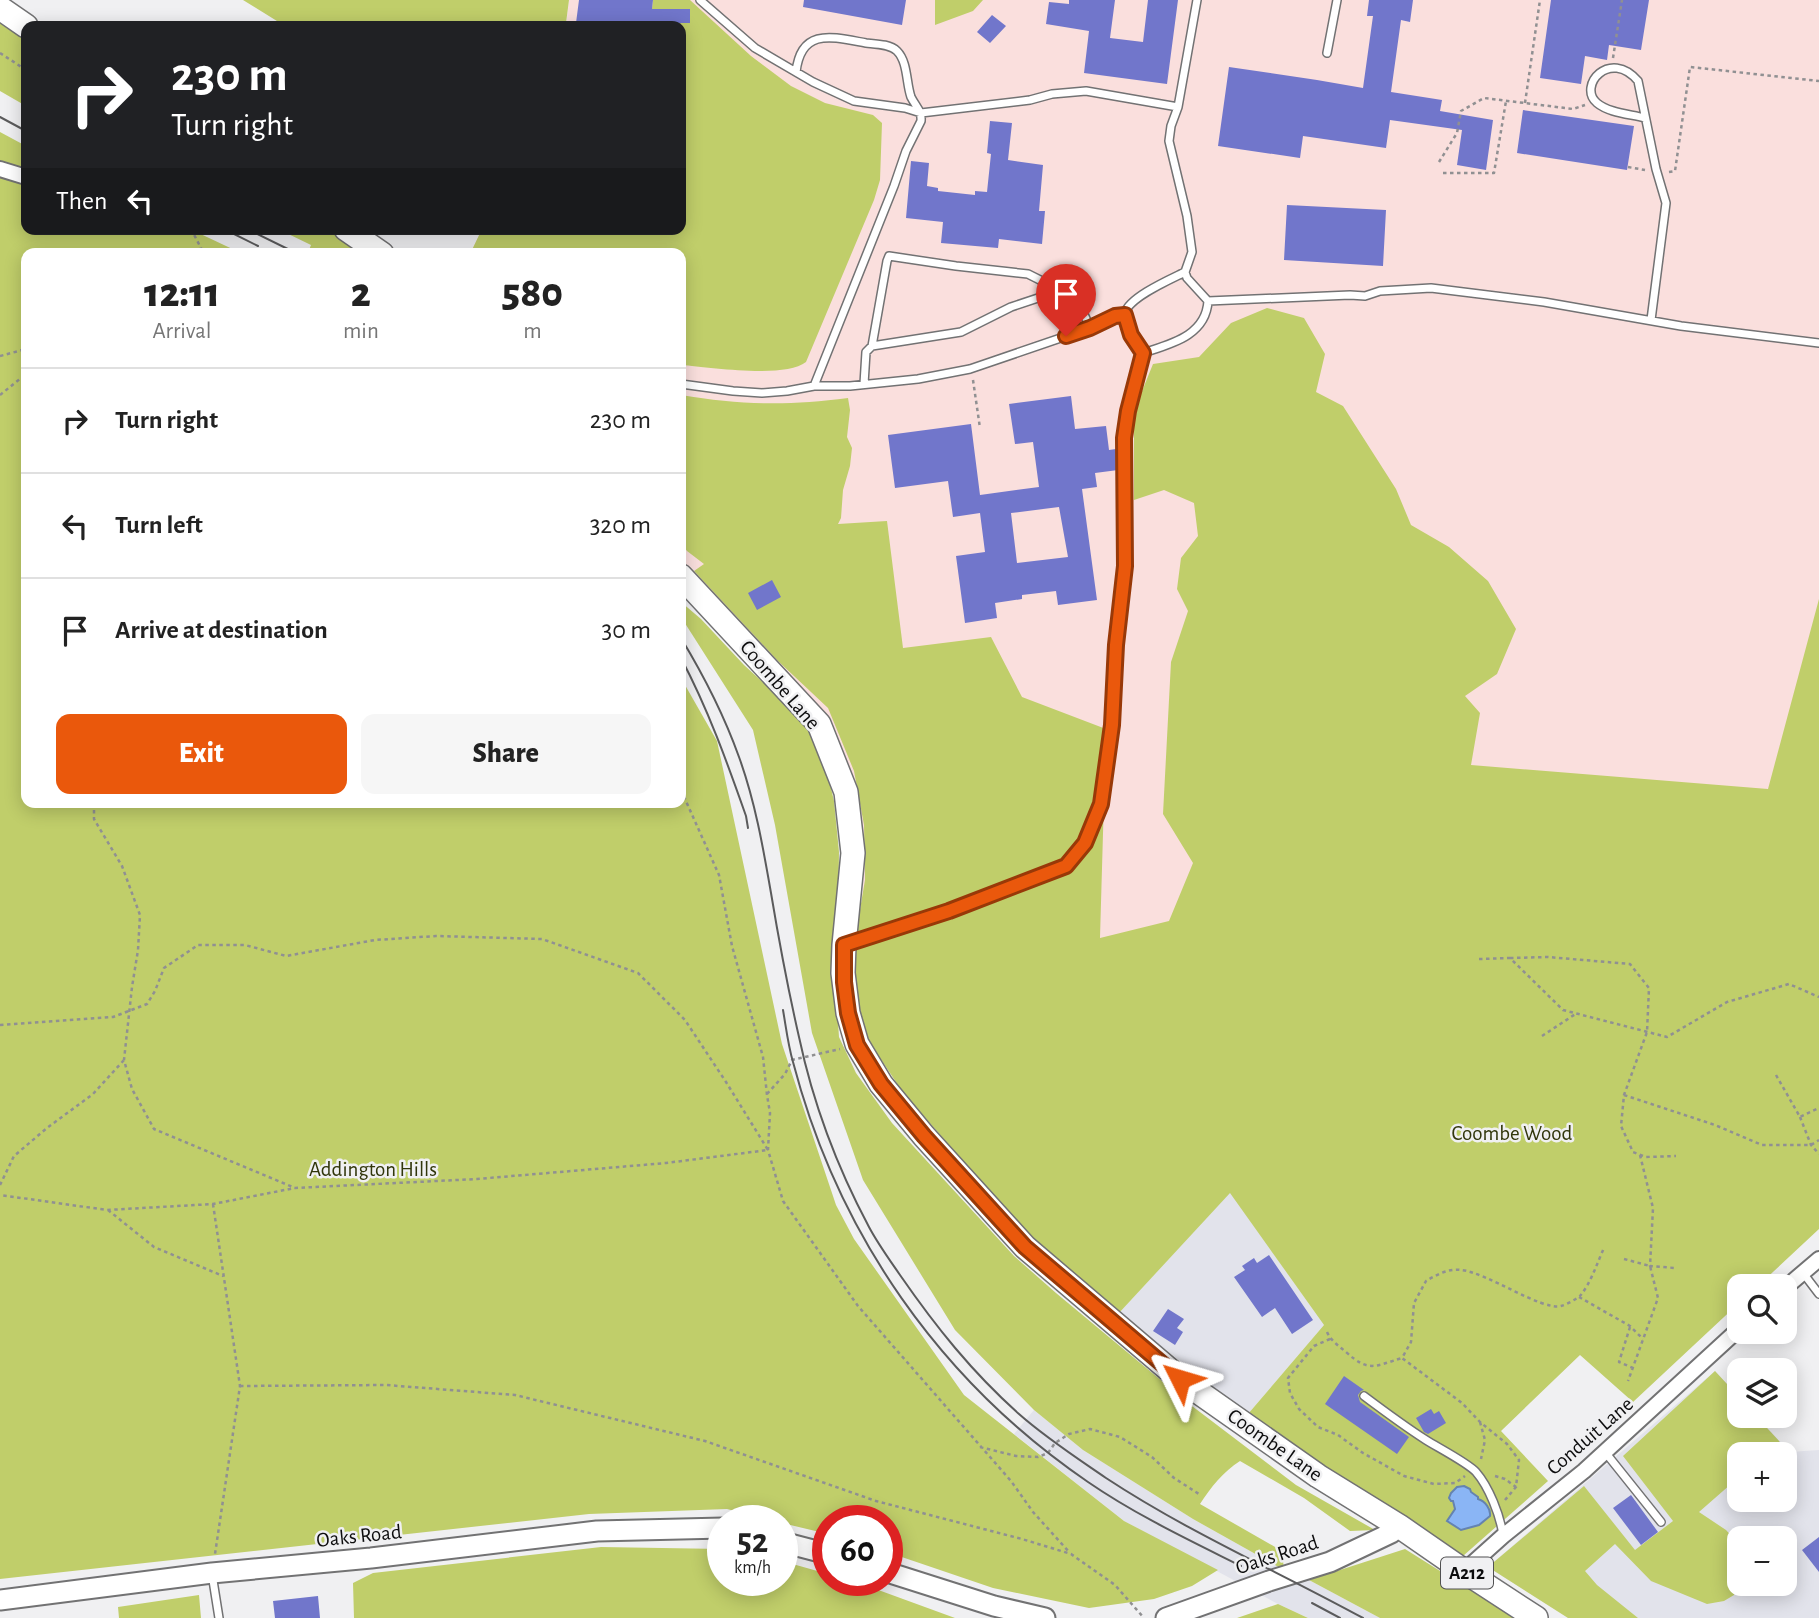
<!DOCTYPE html>
<html lang="en">
<head>
<meta charset="utf-8">
<style>
	:root { --surface:#fff; --page:#f6f6f6; --text:#222; --muted:#767676; --line:#e0e0e0; --accent:#ea580c }
	body { margin:0; font-family:"Alegreya Sans",sans-serif; background:var(--page); color:var(--text); height:100vh; display:flex; flex-direction:column; font-size:26px; white-space:nowrap }
	* { box-sizing:border-box; margin:0 }
	p { font-size:23px; color:var(--muted) }
	.icon { flex:none; width:38px; height:38px; fill:none; stroke:currentColor; stroke-width:2; stroke-linecap:round; stroke-linejoin:round }
	.map { position:relative; flex:1; overflow:hidden }
	.details { position:absolute; left:21px; top:248px; width:665px; height:560px; display:flex; flex-direction:column; background:var(--surface); border-radius:14px; box-shadow:0 4px 18px #0003 }
	.details>* { flex:none }
	.hud { position:absolute; left:21px; top:21px; width:665px; height:214px; border-radius:14px; box-shadow:0 4px 18px #0003; background:#202124; color:#fff; overflow:hidden }
	.fabs { position:absolute; left:1727px; top:1274px; display:grid; gap:14px }
	.fabs a { display:grid; place-items:center; width:70px; height:70px; border-radius:14px; background:var(--surface); box-shadow:0 4px 18px #0003; font-size:35px }
	.speed { position:absolute; left:707px; top:1505px; display:flex; gap:14px; font-size:35px; font-weight:700; text-align:center }
	.speed>* { display:grid; place-content:center; width:91px; height:91px; border-radius:50%; background:var(--surface); box-shadow:0 4px 18px #0003; line-height:1 }
	.speed small { font-size:18px; font-weight:400 }
	.speed .limit { border:10px solid #d22; background:#fff; color:#111 }
	.pin { position:absolute; display:grid; place-items:center; width:60px; height:60px; color:#fff; margin:-72px -30px; border-radius:50% 50% 50% 0; rotate:-45deg; box-shadow:0 0 7px #0007 }
	.pin .icon { rotate:45deg }
	.me { position:absolute; width:77px; margin:-38px; rotate:310deg; stroke-linejoin:round; filter:drop-shadow(0 0 5px #0008) }
	.turn { display:flex; align-items:center; gap:24px; height:147px; padding:0 35px; font-size:32px }
	.turn .icon { width:91px; height:91px; stroke-width:2.5 }
	.turn b { display:block; font-size:49px; line-height:60px }
	.then { display:flex; align-items:center; height:66px; padding:0 35px; background:#0003; gap:14px; font-size:26px }
	.eta { display:flex; justify-content:space-evenly; align-items:center; height:119px; text-align:center }
	.eta b { font-size:42px; font-weight:800; line-height:49px }
	.action { display:flex; gap:14px; margin-top:auto; padding:14px 35px }
	.action a { flex:1; height:80px; border-radius:14px; background:var(--accent); color:#fff; font-size:28px; font-weight:800; line-height:80px; text-align:center }
	.action a+a { background:var(--page); color:var(--text) }
	ul { padding:0; list-style:none }
	li { display:flex; align-items:center; gap:21px; height:105px; padding:0 35px; border-top:2px solid var(--line) }
	li div { flex:1 }
	li b { display:block; font-size:26px }
	li em { font-style:normal }
	.map>svg:first-child { display:block }
</style>
</head>
<body>
<div class="map">
<svg width="1819" height="1618" viewBox="0 0 1819 1618">
	<rect width="100%" height="100%" fill="#f0f0f2"/>
	<path fill="#e2e3eb" fill-rule="evenodd" d="M1230 1192 1324 1325 1248 1414 1119 1313Z
		M1715 1371 1739 1397 1740 1416H1756L1790 1452 1819 1450V1618H1569L1488 1567ZM1740 1454H1785V1500H1740ZM1740 1538H1785V1584H1740Z
		M1034 1410 1083 1450 1193 1519 1284 1570 1309 1580 1380 1618H1308L1278 1604 1124 1521 1014 1434Z"/>
	<path fill="#fadfdd" d="M569 0H1819V919L1338 964 860 949 864 854 854 790 828 717 681 561V254H470L482 229H681V26H566Z"/>
	<path fill="#c0ce6a" d="M243 0H569L566 23 603 26H285Z
		M653 0H690L751 56 791 86 825 103 873 115 882 123 880 180 874 200 806 362C784 379 709 367 681 365V254H470L482 229H681V26H650Z
		M935 0H983L973 11 935 25Z
		M0 19 26 36V106L0 91Z
		M0 132 26 146V229H190L243 254H26V803H681V678L717 741 782 1044 836 1205 854 1239 964 1395 1124 1521 1218 1570 1192 1586 1154 1599 1089 1608 993 1588 887 1552V1521H828V1534L782 1523V1521H774L727 1509 589 1514 0 1579Z
		M278 229H326L363 254H317L309 250 311 245Z
		M1267 308 1304 318 1325 354 1316 392 1343 406 1396 489 1411 525 1449 547 1488 581 1516 629 1497 674 1465 696 1480 713 1471 765 1768 789 1819 599V1229L1758 1286H1740L1739 1303 1633 1402 1580 1355 1501 1431 1548 1481 1463 1556 1414 1526 1248 1414 1324 1325 1230 1193 1119 1313 1036 1245 902 1091 868 1040 854 987 856 933 865 880 864 825 854 771 828 708 778 661 694 571 704 564 687 551 681 543V395C740 405 788 406 848 398L850 410 847 437 852 448 850 466 843 490 841 518 838 524 887 521 903 648 991 637 1022 697 1106 729 1100 938 1169 921 1193 863 1163 814 1171 662 1188 611 1177 589 1181 558 1198 536 1194 503 1164 490 1134 500V411L1153 364 1199 357 1231 323Z
		M681 602 701 619 744 665 789 706 813 737 826 767 834 801 839 852 837 1006 839 1037 856 1073 892 1123 1014 1256 1056 1293 1192 1406 1296 1485 1375 1530 1350 1531 1304 1498 1240 1461C1223 1472 1211 1487 1200 1504L1282 1551 1284 1570 1193 1519 1083 1450 1034 1410 955 1330 863 1180 812 1033 775 825 753 730 681 617Z
		M1715 1371 1739 1397 1740 1416H1756L1790 1453 1785 1457V1454H1740L1739 1484H1731L1699 1512 1726 1530 1737 1542 1739 1576 1734 1595 1724 1601 1707 1604 1651 1581 1615 1544 1585 1571 1597 1585 1638 1618H1568L1488 1567 1584 1486 1635 1550 1673 1521 1623 1456Z
		M601 1547 723 1549V1580H782V1561L828 1574V1580H851L955 1618H354L353 1583 373 1573Z
		M1405 1549 1507 1613 1514 1618H1380L1309 1580Z
		M199 1595 201 1618H119L118 1607Z
		M1278 1604 1308 1618H1237Z"/>
	<path fill="#8ab5f5" stroke="#6483b0" stroke-width="2" d="M1464 1486 1470 1489 1471 1492 1478 1497V1499C1485 1501 1491 1509 1490 1516L1479 1525 1461 1530 1447 1521 1455 1509 1453 1501H1451L1449 1498 1451 1493 1457 1487Z"/>
	<path fill="#7176cb" fill-rule="evenodd" d="M579 0H653L652 9H690V23H651L650 26H603L576 23Z
		M804 0H906L902 25 803 7Z
		M1069 0H1115L1110 38 1143 42 1148 0H1178L1167 84 1084 73 1089 31 1046 24 1049 2 1069 4Z
		M1369 0H1413L1410 22 1401 20 1391 92 1442 100 1440 111 1493 120 1486 170 1457 165 1462 130 1390 120 1386 148 1303 136 1300 158 1218 146 1229 67 1317 80 1363 88 1373 16H1367Z
		M1551 0H1649L1641 50 1609 45 1607 60 1585 56 1581 84 1540 78Z
		M992 15 1006 26 990 43 977 32Z
		M1523 110 1634 126 1627 170 1517 153Z
		M990 121 1012 123 1008 160 1043 165 1039 211H1045L1042 244 999 239 998 248 941 243 943 222 906 218 911 161 929 163 927 186 938 188V191L975 195V191L987 192 991 154 987 153Z
		M1287 205 1386 210 1383 266 1284 260Z
		M1071 396 1075 429 1106 426 1109 450 1116 449 1118 466V470L1095 473 1097 487 1082 489 1097 600 1058 605 1056 591 1022 595V599L995 603 997 618 965 623 956 556 985 552 980 513 953 517 948 481 895 488 888 435 971 424 980 495 1039 487 1033 442 1015 444 1009 404ZM1059 507 1068 557 1017 563 1011 513Z
		M772 580 781 597 757 610 748 593Z
		M1269 1255 1313 1320 1292 1334 1275 1308 1262 1317 1234 1277 1245 1270 1242 1266 1254 1258 1257 1263Z
		M1168 1309 1184 1319 1177 1328 1183 1332 1175 1345 1153 1331Z
		M1344 1376 1364 1390 1361 1391 1358 1395 1360 1402 1409 1437 1397 1454 1325 1404Z
		M1431 1409 1434 1414 1439 1411 1446 1423 1428 1434 1424 1432 1416 1418Z
		M1631 1495 1658 1532 1641 1545 1613 1508Z
		M1819 1537V1572L1802 1550Z
		M318 1596 320 1618H275L273 1601Z"/>
	<g fill="none" stroke-linecap="round" stroke-linejoin="round">
		<g stroke="#727273" stroke-width="10">
			<path id="lane" d="M700 0 755 48 813 82 854 101 905 108 921 113 1030 100 1052 94 1086 91 1178 107
				M1327 53 1337 0
				M796 72C801 27 833 37 866 43 876 44 890 44 897 51 908 62 906 83 911 97 916 107 922 111 921 121L906 151 894 186 814 386
				M1645 118C1630 114 1609 113 1597 103 1577 86 1610 48 1638 81L1656 169 1666 203 1651 320
				M1185 272 1192 252 1187 216 1169 141 1171 126 1178 107 1197 0
				M1185 272 1187 278 1208 301C1206 336 1170 344 1143 353 1136 344 1123 325 1125 313 1129 297 1171 279 1185 272Z
				M1046 286C1078 299 1076 295 1090 328
				M1208 301 1350 295 1365 296 1380 291 1431 288 1544 302 1681 326 1819 343
				M681 384 733 391 762 393 787 391 814 386H850L918 379 970 369 1090 328 1115 316 1125 315
				M864 384 866 352 872 346 961 332 1011 307 1044 296 1046 286 1040 280 1028 274 956 266 889 256 887 261 872 346
				M847 944 949 911 1066 866 1085 843 1101 804 1112 725 1116 645 1125 566 1124 438 1128 411 1143 353
				M1803 1273 1819 1294
				M1364 1396C1384 1411 1404 1426 1426 1440 1437 1447 1468 1463 1476 1472 1489 1487 1500 1515 1503 1535
				M1605 1452 1661 1522
				M212 1574 219 1618"/>
		</g>
		<g stroke="#727273" stroke-width="18">
			<path id="street" d="M0 169 26 177
				M1785 1288 1819 1259
				M1464 1571 1503 1536 1584 1471 1740 1328"/>
		</g>
		<g stroke="#727273" stroke-width="23">
			<path id="secondary" d="M782 1542 828 1554
				M887 1572 994 1606 1045 1618
				M0 1600 212 1573 371 1558 597 1531 723 1528
				M1166 1618 1269 1581 1330 1562 1391 1533 1399 1526"/>
		</g>
		<g stroke="#727273" stroke-width="26">
			<path id="primary" d="M0 8 26 26
				M346 229 382 254
				M681 576 819 724 846 792 853 853 844 945 843 973 848 1013 857 1044 881 1084 924 1136 1025 1247 1180 1379 1318 1476 1399 1526 1464 1571 1536 1618"/>
		</g>
		<path stroke="#909092" stroke-width="2.5" stroke-dasharray="3.5 3.5" stroke-linecap="butt" d="M0 53 26 70
			M1613 58 1622 0
			M1525 103 1540 0
			M1439 162 1457 133 1461 111 1484 98 1573 109 1585 105
			M1628 167 1645 170
			M1669 172 1675 171 1690 67 1819 81
			M1443 173H1494L1506 101
			M191 229 201 248 197 254
			M308 253 310 254
			M0 356 26 349
			M973 380 980 428
			M0 395 26 374
			M681 790 719 875 732 946 763 1057 767 1095 770 1113 768 1150 783 1201 858 1306 1011 1481 1033 1512 1070 1553
			M94 803V819L122 866 140 915 138 950 132 987 124 1060 132 1089 154 1129 295 1188
			M1510 958 1548 957 1630 964 1649 988 1647 1032 1624 1095 1621 1126 1633 1152 1646 1157 1676 1156
			M1479 959 1510 958 1563 1010 1667 1037 1727 1002 1789 984 1819 997
			M0 1025 113 1017 147 1004 155 991 164 968 198 945H245L286 956 375 940 436 936 542 939 638 973 685 1020 726 1082 768 1150 666 1163 477 1179 295 1188 213 1204 107 1210 0 1195
			M1542 1036 1577 1013
			M1776 1075 1800 1117 1819 1108
			M767 1094 785 1074 792 1060 840 1049
			M1624 1095 1715 1125 1762 1145H1811L1819 1140
			M1800 1117 1811 1145 1819 1154
			M1640 1155 1653 1208 1650 1266 1675 1268
			M0 1185 14 1156 47 1128 93 1094 124 1060
			M213 1204 240 1386 215 1554
			M108 1210 154 1247 223 1276
			M1624 1259 1650 1266 1658 1298 1628 1381
			M1579 1297 1630 1326 1643 1339
			M1630 1327 1619 1362 1633 1368
			M1327 1332C1331 1341 1339 1346 1346 1352 1369 1373 1375 1366 1402 1358
			M1330 1339 1314 1346 1288 1378 1290 1393 1299 1409 1318 1427 1338 1435 1363 1453 1404 1476 1434 1484 1455 1483 1465 1476
			M240 1386 386 1385 515 1395 705 1441 876 1501 1022 1539 1071 1554 1115 1585 1144 1618
			M1480 1422 1485 1440 1481 1459
			M980 1447 1016 1456 1038 1457 1048 1453 1055 1443 1069 1434 1090 1429 1120 1437 1152 1457 1174 1478 1199 1494
			M1495 1476 1505 1479 1516 1487
			M1505 1500 1516 1487 1519 1460 1507 1444 1480 1422 1462 1403 1402 1358 1411 1342 1414 1303 1426 1281C1436 1275 1449 1268 1461 1270 1486 1272 1542 1311 1561 1306 1566 1305 1576 1299 1580 1296 1591 1283 1597 1263 1604 1248"/>
		<use href="#lane" stroke="#fff" stroke-width="7"/>
		<use href="#street" stroke="#fff" stroke-width="14"/>
		<use href="#secondary" stroke="#fff" stroke-width="19"/>
		<use href="#primary" stroke="#fff" stroke-width="23"/>
		<path stroke="#5b5b5c" stroke-width="2" d="M0 117 26 131
			M224 229 258 246
			M247 229 298 254
			M681 638C704 676 724 715 739 757 755 801 763 847 771 893 779 941 788 989 799 1037 813 1103 837 1167 869 1227 878 1244 889 1259 900 1275 936 1327 972 1372 1019 1414 1046 1438 1077 1458 1106 1478 1188 1532 1277 1571 1363 1618
			M681 658C708 709 727 762 746 816L748 828
			M783 1010C786 1027 788 1045 793 1062 838 1234 940 1381 1088 1482 1136 1515 1189 1540 1241 1566
			M1312 1603 1340 1618"/>
	</g>
	<g fill="none" stroke-linecap="round" stroke-linejoin="round">
		<g stroke="#983908" stroke-width="18">
			<path id="route" d="M1066 336 1090 328 1115 316 1125 315 1131 335 1143 353 1128 411 1124 438 1125 566 1116 645 1112 725 1101 804 1085 843 1066 866 949 911 844 945V982L848 1013 857 1045 881 1084 924 1136 1025 1247 1180 1379"/>
		</g>
		<use href="#route" stroke="#ea580c" stroke-width="12"/>
	</g>
	<g text-anchor="middle" dominant-baseline="central" stroke-width="5" stroke-linejoin="round" paint-order="stroke">
		<rect fill="#f0f0f2" stroke="#515152" stroke-width="2" x="1441" y="1557.5" width="52" height="31" rx="5"/>
		<g font-size="19" font-weight="bold" fill="#0d0d0e">
			<text x="1467" y="1573">A212</text>
		</g>
		<g font-size="21" fill="#0d0d0e" stroke="#f0f0f2">
			<text transform="translate(780 685) rotate(49)">Coombe Lane</text>
			<text transform="translate(1590 1436) rotate(-41)">Conduit Lane</text>
			<text transform="translate(1275 1445) rotate(35)">Coombe Lane</text>
			<text transform="translate(359 1536) rotate(-6)">Oaks Road</text>
			<text transform="translate(1277 1555) rotate(-18)">Oaks Road</text>
		</g>
		<g font-size="21" fill="#31360b" stroke="#f0f0f2">
			<text x="1512" y="1133">Coombe Wood</text>
			<text x="373" y="1169">Addington Hills</text>
		</g>
	</g>
</svg>
<div class="fabs">
<a><svg class="icon" aria-label="search" viewBox="0 0 24 24"><circle cx="10" cy="10" r="6"/><path d="M15 15l6 6"/></svg></a>
<a><svg class="icon" aria-label="layers" viewBox="0 0 24 24"><path d="M12 4l9 5-9 5-9-5zM3 14l9 5 9-5"/></svg></a>
<a>+</a>
<a>−</a>
</div>
<div class="speed"><div>52<small>km/h</small></div><div class="limit">60</div></div>
<div class="pin" style="left:1066px;top:336px;background:#d93025"><svg class="icon" aria-label="arrive" viewBox="0 0 24 24"><path d="M6 21V4h12l-3 4 3 4H6"/></svg></div>
<svg class="me" style="left:1180px;top:1379px" viewBox="-20 -20 40 40"><path d="M0-17L14 15 0 8-14 15z" fill="#ea580c" stroke="#fff" stroke-width="4"/></svg>
<div class="hud">
<div class="turn"><svg class="icon" aria-label="right" viewBox="0 0 24 24"><path d="M7 20v-9h11M14 6l5 5-5 5"/></svg><div><b>230 m</b>Turn right</div></div>
<div class="then">Then<svg class="icon" aria-label="left" viewBox="0 0 24 24"><path d="M17 20v-9H6M10 6l-5 5 5 5"/></svg></div>
</div>
<section class="details">
<div class="eta">
<div><b>12:11</b><p>Arrival</p></div>
<div><b>2</b><p>min</p></div>
<div><b>580</b><p>m</p></div>
</div>
<ul>
<li><svg class="icon" aria-label="right" viewBox="0 0 24 24"><path d="M7 20v-9h11M14 6l5 5-5 5"/></svg><div><b>Turn right</b></div><em>230 m</em></li>
<li><svg class="icon" aria-label="left" viewBox="0 0 24 24"><path d="M17 20v-9H6M10 6l-5 5 5 5"/></svg><div><b>Turn left</b></div><em>320 m</em></li>
<li><svg class="icon" aria-label="arrive" viewBox="0 0 24 24"><path d="M6 21V4h12l-3 4 3 4H6"/></svg><div><b>Arrive at destination</b></div><em>30 m</em></li>
</ul>
<div class="action"><a>Exit</a><a>Share</a></div>
</section>
</div>
</body>
</html>
